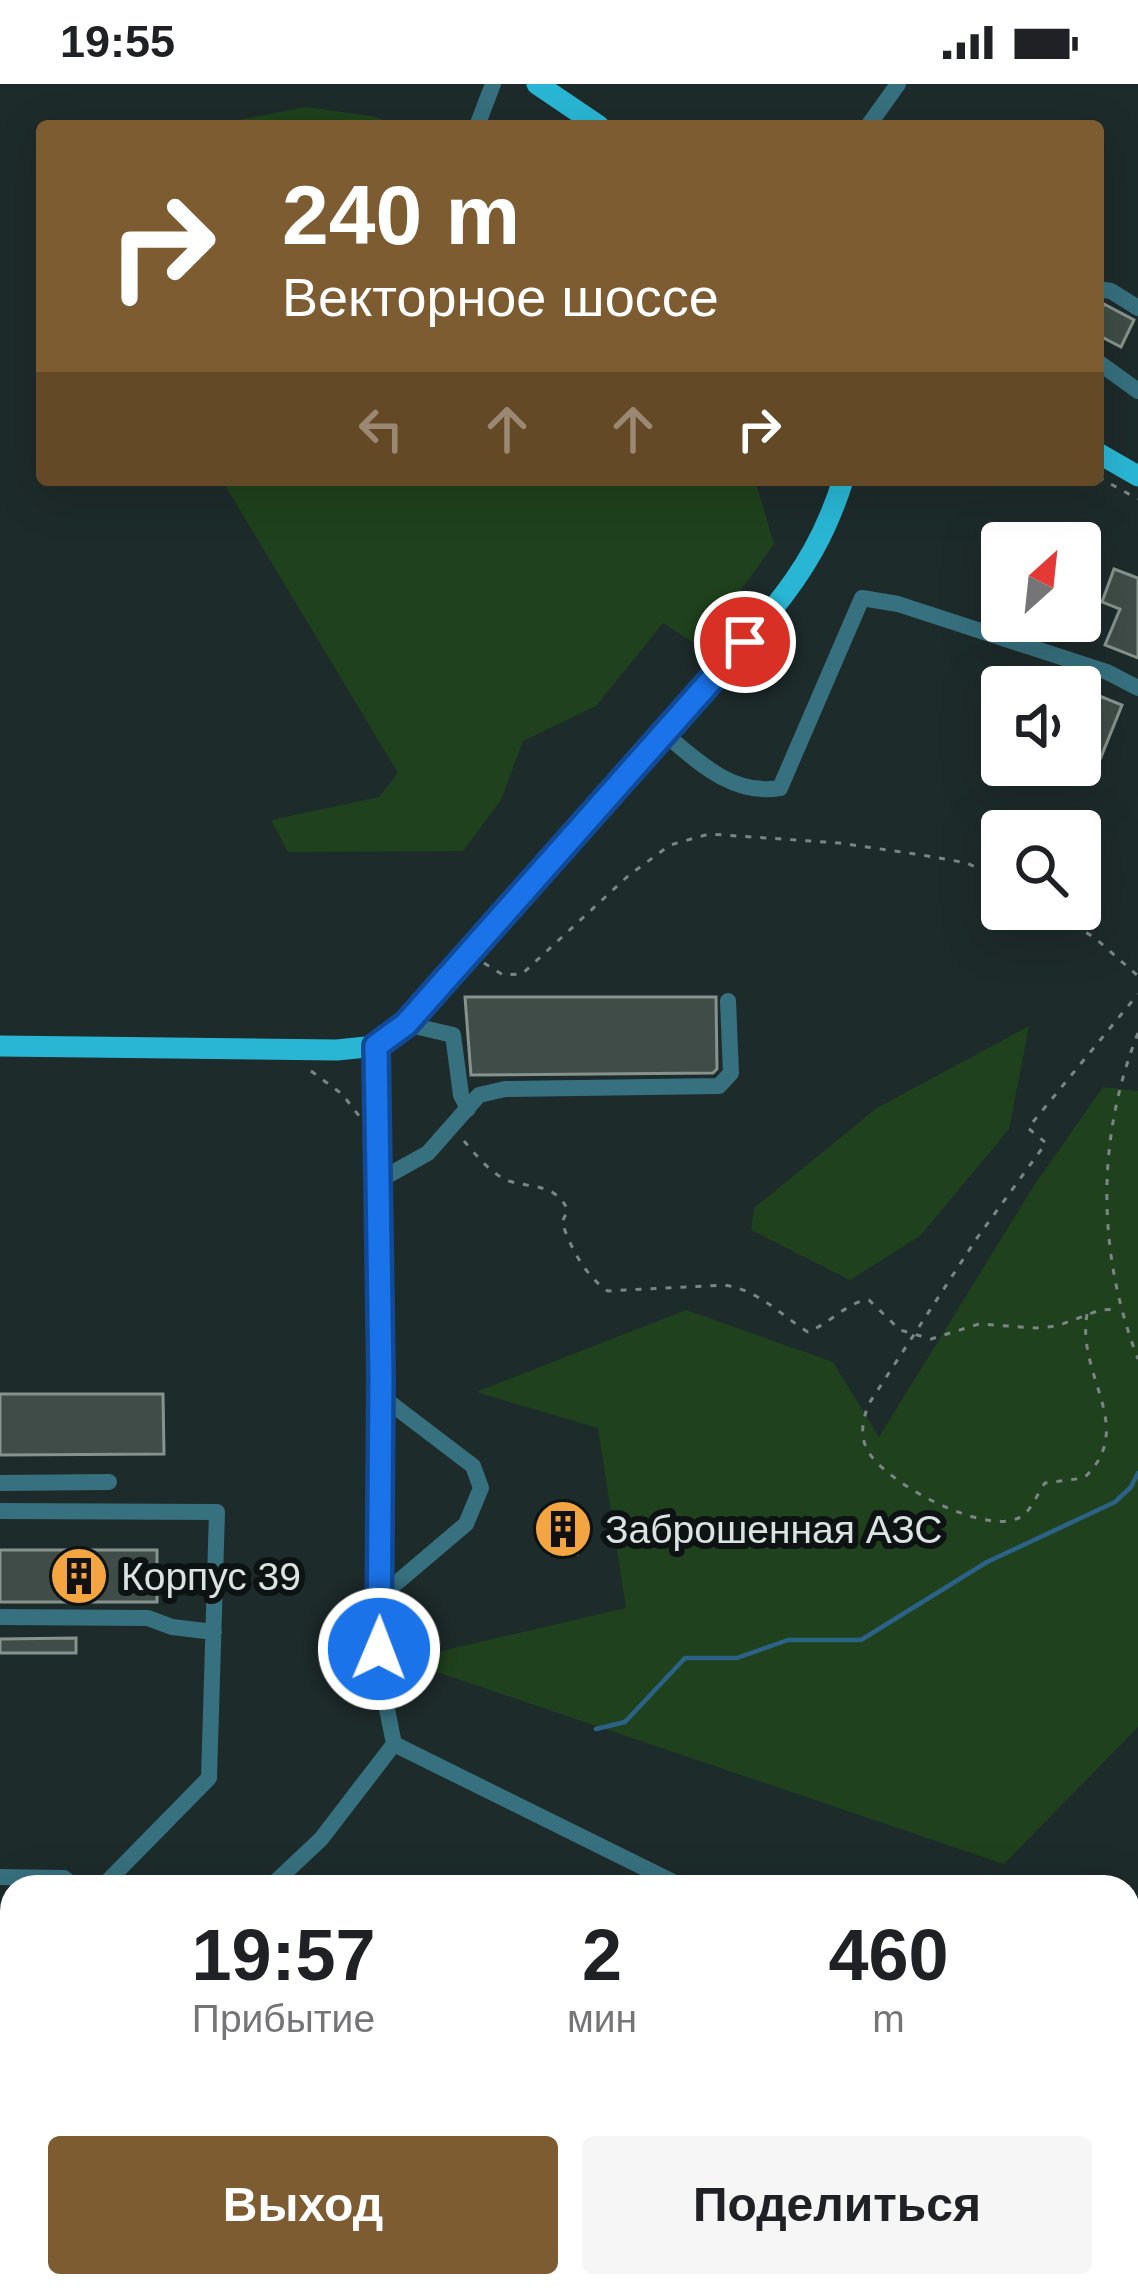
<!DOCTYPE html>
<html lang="ru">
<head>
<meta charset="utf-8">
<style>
	:root { --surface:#fff; --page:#f6f6f6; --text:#202124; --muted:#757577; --accent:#7e5c31 }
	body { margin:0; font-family:Helvetica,sans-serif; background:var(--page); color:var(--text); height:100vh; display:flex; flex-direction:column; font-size:45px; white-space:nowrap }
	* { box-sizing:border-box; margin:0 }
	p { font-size:39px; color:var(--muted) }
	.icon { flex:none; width:66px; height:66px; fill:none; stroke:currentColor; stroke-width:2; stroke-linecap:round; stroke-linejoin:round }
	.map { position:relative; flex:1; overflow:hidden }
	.details { position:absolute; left:0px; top:1791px; width:1140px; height:423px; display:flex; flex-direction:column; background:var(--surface); border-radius:36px 36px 0 0; box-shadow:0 12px 48px #0002 }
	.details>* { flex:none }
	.hud { position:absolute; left:36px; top:36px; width:1068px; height:366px; border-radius:12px; box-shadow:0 12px 48px #0002; background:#7e5c31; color:#fff; overflow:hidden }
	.needle { width:78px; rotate:27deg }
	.controls { position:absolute; left:981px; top:438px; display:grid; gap:24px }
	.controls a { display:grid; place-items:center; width:120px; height:120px; border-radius:12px; background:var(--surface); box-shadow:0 12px 48px #0002; font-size:60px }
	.pin { position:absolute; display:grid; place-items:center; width:102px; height:102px; color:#fff; margin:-51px; border:6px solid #fff; border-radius:50%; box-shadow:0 3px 12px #0007 }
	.me { position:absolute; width:132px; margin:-66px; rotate:1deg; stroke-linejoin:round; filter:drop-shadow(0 0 9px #0008) }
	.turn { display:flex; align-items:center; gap:42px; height:252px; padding:0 48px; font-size:54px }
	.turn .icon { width:156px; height:156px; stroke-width:2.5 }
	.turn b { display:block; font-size:84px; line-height:102px }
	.lanes { display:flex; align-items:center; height:114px; padding:0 48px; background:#0003; justify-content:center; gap:60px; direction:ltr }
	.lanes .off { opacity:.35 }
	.eta { display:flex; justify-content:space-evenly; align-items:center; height:204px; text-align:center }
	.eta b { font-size:72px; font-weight:700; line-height:84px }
	.button { display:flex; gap:24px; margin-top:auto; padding:24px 48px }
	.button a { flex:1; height:138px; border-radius:12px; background:var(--accent); color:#fff; font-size:48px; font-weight:700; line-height:138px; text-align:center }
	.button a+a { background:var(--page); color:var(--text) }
	.status { display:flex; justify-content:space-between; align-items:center; height:84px; padding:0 60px; background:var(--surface); direction:ltr }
	.status svg { height:33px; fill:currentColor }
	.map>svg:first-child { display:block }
</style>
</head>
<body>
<div class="status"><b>19:55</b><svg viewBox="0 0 49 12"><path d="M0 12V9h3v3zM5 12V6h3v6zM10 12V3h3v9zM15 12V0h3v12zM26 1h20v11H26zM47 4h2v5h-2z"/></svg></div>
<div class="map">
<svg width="1138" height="2212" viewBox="0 0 1138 2212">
	<rect width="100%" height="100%" fill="#1e2b2b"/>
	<path fill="#1f411d" d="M306 23 377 33 391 42H207Z
		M222 396H755L774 460 700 563 663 539 596 622 523 657 501 716 463 767 288 768 271 736 379 713 398 689Z
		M1029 942 1009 1045 920 1152 850 1196 751 1146 754 1124 877 1024Z
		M1103 1003 1138 1007V1643L1004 1780 434 1587 437 1568 626 1524 598 1344 476 1308 686 1226 833 1278 879 1353 1035 1100Z"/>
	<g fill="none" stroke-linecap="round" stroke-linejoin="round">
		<path stroke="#2c6285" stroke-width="4.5" d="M596 1645 625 1638 685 1574H737L788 1556H861L987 1478 1115 1418 1131 1403 1138 1389"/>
	</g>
	<path fill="#404c47" stroke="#86938d" stroke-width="3" d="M1104 220 1134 236 1121 263 1098 251V232Z
		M1114 485 1138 494V574L1105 561 1120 525 1102 518Z
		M1087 607 1122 621 1093 693 1080 687V625Z
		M465 913H716L717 985 713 989 471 991Z
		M0 1310H163L164 1370 0 1371Z
		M575 1420 577 1470H550L549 1421Z
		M0 1466H157V1518H0Z
		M76 1554V1569H0V1555Z"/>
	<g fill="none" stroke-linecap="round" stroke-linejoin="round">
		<path stroke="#7b8585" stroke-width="3" stroke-dasharray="6 9" stroke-linecap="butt" d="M1098 393 1138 415
			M1048 825 1095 854 1138 892
			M484 879 503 891 522 890 628 792 670 761 709 750 839 759 922 771 967 779 1002 797
			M1138 949C1096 1055 1097 1169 1138 1275
			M311 987 342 1010 360 1033
			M464 1057C476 1071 492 1091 509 1097 535 1105 554 1099 568 1126L562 1138C570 1163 586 1193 608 1207L724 1201C759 1206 779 1230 808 1248 829 1240 850 1216 869 1216L900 1246 931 1255 979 1240 1036 1244 1057 1242 1100 1226 1118 1225
			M1087 1230C1076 1293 1138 1343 1084 1394L1045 1399C1036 1411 1031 1430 1016 1435 979 1449 885 1398 868 1367 859 1351 863 1337 868 1321L977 1154 1046 1059 1028 1044 1138 910"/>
		<path stroke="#37707e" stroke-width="16" d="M477 42 493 0
			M868 42 898 0
			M1098 205 1111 207 1138 224
			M1098 278 1138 307
			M665 650C698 678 733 712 780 704L862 514 898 520 1107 588 1138 604
			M406 940 453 951 461 1011 468 1025
			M376 962 381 1294 378 1580 394 1660
			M378 1097 428 1069 479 1011 505 1005 719 1002 731 989 728 917
			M0 1399 109 1398
			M0 1427 217 1428 209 1694 102 1803
			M380 1513 466 1440 481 1404 473 1382 381 1312
			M0 1533 148 1534 172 1543 214 1548
			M394 1660 683 1803
			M0 1793 64 1794 75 1803
			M270 1803 321 1755 394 1660
			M1128 1854 1138 1844
			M0 1907 12 1895
			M1128 1920 1138 1910
			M0 2065 12 2053
			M455 2202 464 2212
			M861 2202 871 2212"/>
		<path stroke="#29b6d4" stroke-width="21" d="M537 0 599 42
			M1098 369 1138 392
			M0 962 337 966 376 962 406 940 771 527C805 486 827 447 843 396"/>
	</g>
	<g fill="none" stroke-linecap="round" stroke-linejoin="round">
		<g stroke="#114b97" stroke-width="30">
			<path id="route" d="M379 1565 381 1294 376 962 406 940 745 558"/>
		</g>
		<use href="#route" stroke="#1a73e8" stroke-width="21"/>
	</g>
	<defs>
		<g id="building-disc" transform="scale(3)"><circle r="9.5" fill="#f2a541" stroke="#0d1212"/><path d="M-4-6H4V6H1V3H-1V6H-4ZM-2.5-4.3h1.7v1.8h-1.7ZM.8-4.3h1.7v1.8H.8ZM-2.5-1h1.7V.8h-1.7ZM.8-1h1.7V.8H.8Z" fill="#111"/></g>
	</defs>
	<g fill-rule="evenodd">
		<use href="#building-disc" x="563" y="1445"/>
		<use href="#building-disc" x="79" y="1492"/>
	</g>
	<g text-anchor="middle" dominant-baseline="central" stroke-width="12" stroke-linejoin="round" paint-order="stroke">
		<g font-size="39" fill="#dbe3e2" stroke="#0d1212" text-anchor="start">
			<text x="605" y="1445">Заброшенная АЗС</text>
			<text x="121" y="1492">Корпус 39</text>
		</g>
	</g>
</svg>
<div class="controls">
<a><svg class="needle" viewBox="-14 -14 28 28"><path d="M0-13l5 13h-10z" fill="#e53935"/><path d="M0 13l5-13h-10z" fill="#757577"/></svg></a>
<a><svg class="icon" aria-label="sound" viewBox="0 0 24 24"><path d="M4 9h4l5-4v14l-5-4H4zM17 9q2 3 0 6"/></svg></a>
<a><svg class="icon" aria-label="search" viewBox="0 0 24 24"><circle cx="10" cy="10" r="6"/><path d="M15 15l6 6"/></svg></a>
</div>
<div class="pin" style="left:745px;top:558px;background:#d93025"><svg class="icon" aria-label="arrive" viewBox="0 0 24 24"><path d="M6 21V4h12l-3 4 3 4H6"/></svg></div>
<svg class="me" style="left:379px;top:1565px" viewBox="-20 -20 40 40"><circle r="17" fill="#1a73e8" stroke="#fff" stroke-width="3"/><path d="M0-11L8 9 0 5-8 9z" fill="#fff"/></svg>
<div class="hud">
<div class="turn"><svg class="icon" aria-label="right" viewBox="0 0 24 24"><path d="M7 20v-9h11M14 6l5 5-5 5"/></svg><div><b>240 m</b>Векторное шоссе</div></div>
<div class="lanes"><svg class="icon off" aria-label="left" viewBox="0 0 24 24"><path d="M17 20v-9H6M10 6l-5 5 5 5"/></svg><svg class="icon off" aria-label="ahead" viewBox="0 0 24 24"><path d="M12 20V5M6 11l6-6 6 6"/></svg><svg class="icon off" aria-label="ahead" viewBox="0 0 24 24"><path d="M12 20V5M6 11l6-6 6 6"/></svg><svg class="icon" aria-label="right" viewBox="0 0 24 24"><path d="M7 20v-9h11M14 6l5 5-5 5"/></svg></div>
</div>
<section class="details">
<div class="eta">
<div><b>19:57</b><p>Прибытие</p></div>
<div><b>2</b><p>мин</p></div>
<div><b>460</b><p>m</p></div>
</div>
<div class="button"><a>Выход</a><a>Поделиться</a></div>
</section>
</div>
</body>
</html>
